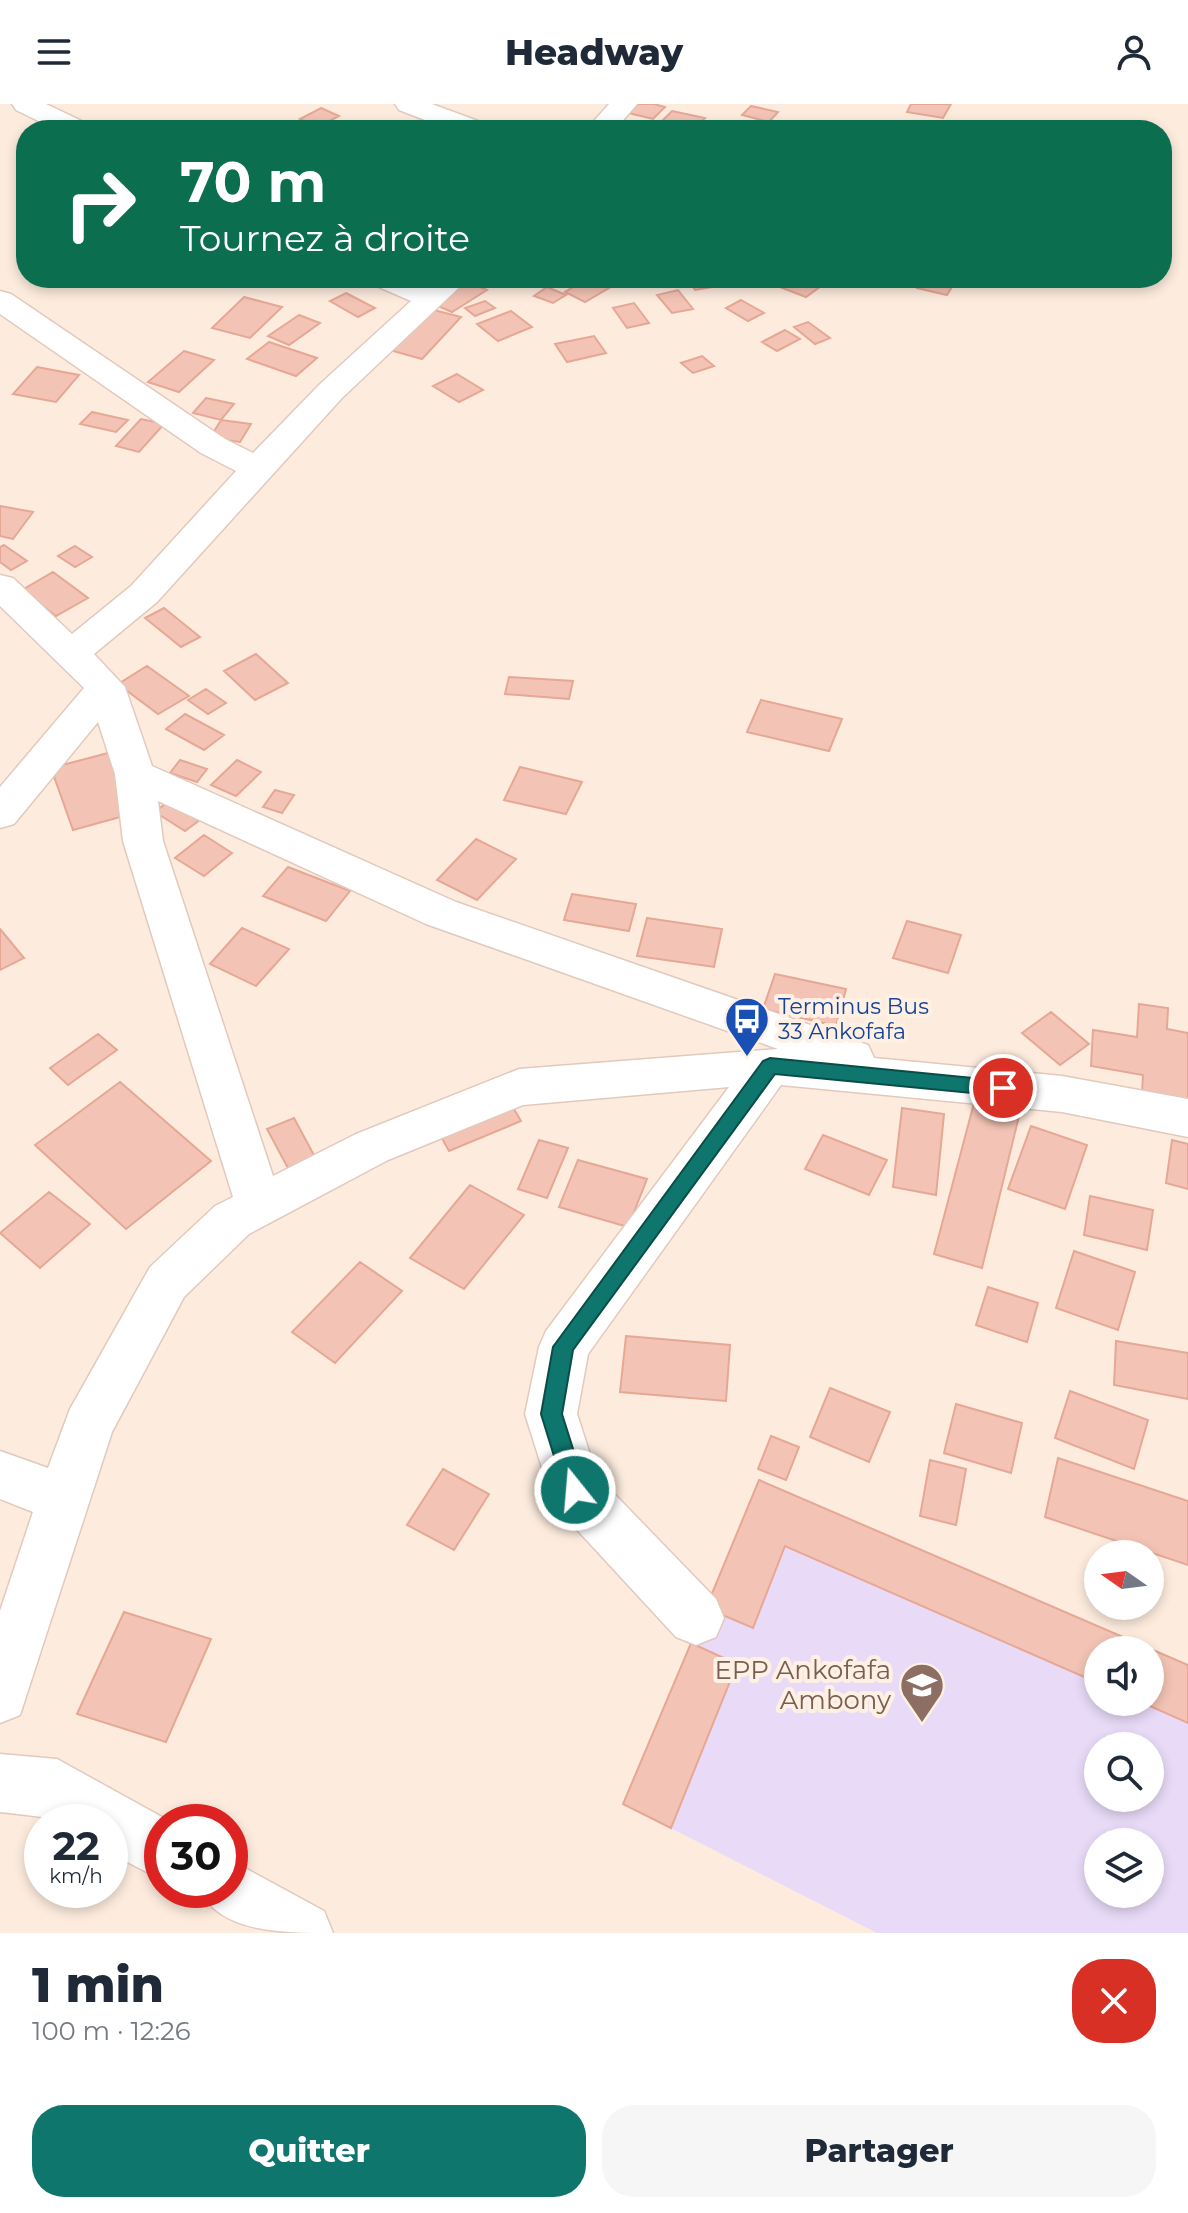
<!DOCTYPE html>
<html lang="fr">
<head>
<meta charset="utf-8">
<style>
	:root { --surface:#fff; --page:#f6f6f7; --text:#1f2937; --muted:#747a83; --accent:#0f766e }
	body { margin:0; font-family:Montserrat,sans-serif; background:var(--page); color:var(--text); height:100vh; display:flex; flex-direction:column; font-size:30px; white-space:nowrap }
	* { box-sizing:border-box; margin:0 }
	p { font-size:26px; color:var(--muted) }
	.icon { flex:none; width:44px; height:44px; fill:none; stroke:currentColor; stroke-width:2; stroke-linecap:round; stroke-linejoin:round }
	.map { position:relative; height:1829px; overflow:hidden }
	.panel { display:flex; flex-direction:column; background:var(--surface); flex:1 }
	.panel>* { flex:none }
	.hud { position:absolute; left:16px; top:16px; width:1156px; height:168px; border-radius:32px; box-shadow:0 4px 12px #0003; background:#0b6e4f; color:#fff; overflow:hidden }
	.needle { width:52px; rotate:284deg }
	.fabs { position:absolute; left:1084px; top:1436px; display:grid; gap:16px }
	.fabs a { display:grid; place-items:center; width:80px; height:80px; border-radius:50%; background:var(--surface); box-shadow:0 4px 12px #0003; font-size:40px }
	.speed { position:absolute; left:24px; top:1700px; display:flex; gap:16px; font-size:40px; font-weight:700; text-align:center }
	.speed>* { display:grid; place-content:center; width:104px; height:104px; border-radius:50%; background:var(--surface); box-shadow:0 4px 12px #0003; line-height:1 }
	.speed small { font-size:20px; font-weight:400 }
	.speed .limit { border:12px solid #d22; background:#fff; color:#111 }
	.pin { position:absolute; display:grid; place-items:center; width:68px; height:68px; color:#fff; margin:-34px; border:4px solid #fff; border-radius:50%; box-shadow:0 2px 8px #0007 }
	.me { position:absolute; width:88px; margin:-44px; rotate:343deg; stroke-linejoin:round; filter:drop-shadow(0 0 6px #0008) }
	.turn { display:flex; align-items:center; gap:28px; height:168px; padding:0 32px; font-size:36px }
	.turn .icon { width:104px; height:104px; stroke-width:2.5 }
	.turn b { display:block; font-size:56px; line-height:68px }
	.round { display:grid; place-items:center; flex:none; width:84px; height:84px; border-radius:32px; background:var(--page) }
	.headline { display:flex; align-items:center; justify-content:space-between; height:136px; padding:0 32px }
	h1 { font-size:48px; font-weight:800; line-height:60px }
	.primary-button { display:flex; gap:16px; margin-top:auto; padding:16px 32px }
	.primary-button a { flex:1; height:92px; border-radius:32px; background:var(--accent); color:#fff; font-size:32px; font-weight:800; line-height:92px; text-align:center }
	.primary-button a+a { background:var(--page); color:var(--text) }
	header { display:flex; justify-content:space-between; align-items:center; height:104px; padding:0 32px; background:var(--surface); font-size:36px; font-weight:800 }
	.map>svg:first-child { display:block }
</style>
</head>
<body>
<header><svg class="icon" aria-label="menu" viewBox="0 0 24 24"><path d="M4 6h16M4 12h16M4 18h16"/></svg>Headway<svg class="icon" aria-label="person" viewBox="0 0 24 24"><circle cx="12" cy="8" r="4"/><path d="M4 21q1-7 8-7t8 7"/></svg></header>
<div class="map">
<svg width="1188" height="1829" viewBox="0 0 1188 1829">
	<rect width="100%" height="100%" fill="#fdecde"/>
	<path fill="#e9dbf8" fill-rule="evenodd" d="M759 1376 1188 1560V1829H877L623 1700ZM1098 1546H1150V1598H1098ZM1098 1642H1150V1694H1098ZM1098 1738H1150V1790H1098Z"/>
	<path fill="#f3c4b5" stroke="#e6a795" stroke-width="2" d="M633 0H654L665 3 653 15 624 8Z
		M911 0H951L943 14 907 8Z
		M751 2 778 8 769 18 742 11Z
		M321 4 339 12 318 23 300 15Z
		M672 7 705 14 693 26 660 19Z
		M588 174H600L614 181 585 198 565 188Z
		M720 174 724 181 695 186 688 176Z
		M780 174H799L821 182 806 193 772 180Z
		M923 174H947L956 176 947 191 917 184Z
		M464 176 487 186 452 208 429 198Z
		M547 183 566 191 553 199 534 192Z
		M678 186 693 205 672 209 657 191Z
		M346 189 375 204 358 213 330 197Z
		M244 193 282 203 250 234 212 224Z
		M741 196 764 209 748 217 726 204Z
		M485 197 495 204 475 212 465 204Z
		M634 199 649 219 627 224 613 204Z
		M426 204 461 213 422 255 386 245Z
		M511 207 532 223 498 237 477 220Z
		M299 211 320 219 289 241 268 232Z
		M808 218 830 234 815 240 794 223Z
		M785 226 800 235 777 247 762 238Z
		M594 232 606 249 567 258 555 240Z
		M269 238 317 254 296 272 247 255Z
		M184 247 214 256 179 288 148 278Z
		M702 252 714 262 693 269 681 259Z
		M37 263 79 271 56 298 13 290Z
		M457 270 483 286 459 298 433 282Z
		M206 294 234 300 221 316 193 309Z
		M92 308 128 316 116 328 80 320Z
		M141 315 164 320 139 348 116 342Z
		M221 316 251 320 240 338 210 334Z
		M0 402 33 408 13 435 0 432Z
		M4 441 27 457 11 466 0 458V443Z
		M75 442 92 453 75 463 58 452Z
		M53 468 88 494 56 512 22 486Z
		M164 504 200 533 181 543 145 514Z
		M256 550 288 579 255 596 224 567Z
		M147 562 189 592 158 610 118 580Z
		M509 573 573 577 569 595 505 590Z
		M206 585 226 599 208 610 188 596Z
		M761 596 842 615 829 647 747 628Z
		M185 610 224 631 204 646 166 625Z
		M108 649 131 710 73 726 51 664Z
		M180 656 207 665 197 678 170 669Z
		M237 656 261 668 236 692 211 681Z
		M520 663 582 678 566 710 504 696Z
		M275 686 294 691 282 709 263 703Z
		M171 695 201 715 185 727 155 708Z
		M204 731 232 749 204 772 175 754Z
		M476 735 516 755 477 796 437 776Z
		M288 763 350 787 326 817 263 792Z
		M572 790 636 800 629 827 564 816Z
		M647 814 722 825 714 863 637 852Z
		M907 817 961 831 948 869 893 854Z
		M242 824 289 845 256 882 210 860Z
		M0 825 24 854 0 866Z
		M775 870 846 885 836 922 763 905Z
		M1139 900 1168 904 1167 925 1188 929V997L1142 989 1143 971 1091 962 1093 926 1137 933Z
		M1051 908 1089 940 1060 961 1022 929Z
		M98 930 117 946 68 981 50 964Z
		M120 978 211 1057 126 1125 35 1041Z
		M974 999 1019 1012 982 1164 934 1150Z
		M511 1000 521 1017 449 1047 439 1029Z
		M902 1004 944 1010 936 1091 893 1083Z
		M294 1014 316 1055 289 1066 267 1025Z
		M1031 1022 1087 1041 1065 1105 1008 1085Z
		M823 1031 887 1056 869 1091 805 1065Z
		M539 1036 568 1044 547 1094 518 1085Z
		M1172 1036 1188 1040V1085L1166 1079Z
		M578 1056 647 1075 628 1123 559 1103Z
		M470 1081 524 1111 464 1185 410 1154Z
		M49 1088 90 1120 40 1164 0 1129Z
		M1090 1092 1153 1106 1147 1146 1084 1131Z
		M1074 1147 1135 1168 1118 1226 1056 1204Z
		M360 1158 402 1187 335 1259 292 1228Z
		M988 1183 1038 1199 1027 1238 976 1221Z
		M626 1232 730 1241 726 1297 620 1288Z
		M1116 1237 1188 1249V1295L1114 1281Z
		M830 1284 890 1308 869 1358 810 1333Z
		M1070 1287 1148 1316 1134 1365 1055 1334Z
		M956 1300 1022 1319 1011 1369 944 1349Z
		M771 1332 799 1343 786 1376 758 1365Z
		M1058 1354 1188 1397V1461L1045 1413Z
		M930 1356 966 1365 956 1421 920 1412Z
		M443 1365 489 1390 454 1446 407 1421Z
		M759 1376 1188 1561V1619L1141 1598H1150V1546H1098V1579L785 1442 753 1524 706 1504Z
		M124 1508 211 1535 166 1638 77 1610Z
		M691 1539 737 1560 671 1724 623 1700Z"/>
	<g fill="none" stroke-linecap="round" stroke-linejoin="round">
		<g stroke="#e2c9bd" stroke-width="3">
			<path id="minor" d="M12 0H46L88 20 92 26H57L16 6Z
				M395 0H432L486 20 490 26H451L399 6Z
				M609 0H637L615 26H586Z
				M368 174H409L428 182 436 174H469L342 294 157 498 94 550 125 583 152 662 456 798 868 941 874 954 1062 972 1188 995V1033L1062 1008 781 981 588 1250 577 1310 597 1372 716 1495 724 1514 716 1533 696 1541 676 1533 556 1403 549 1386 525 1310 539 1243 546 1227 729 983 523 1001 388 1056 249 1130 184 1193 112 1328 20 1611 0 1619V1507L33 1408 0 1395V1347L48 1364 70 1305 150 1163 215 1102 233 1093 123 737 115 670 98 618 14 720 0 724V683L84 584 0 502V471L13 474 72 530 131 482 236 367 201 349 0 210V187L11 190 225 335 253 349 320 280 411 197 372 180ZM158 697 426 820 778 945 519 965 356 1030 273 1072 163 737Z
				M0 1650 57 1655 171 1718H162V1776L110 1749V1718C72 1718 38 1712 0 1708Z
				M230 1756 324 1807 333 1829C282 1829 222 1829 199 1786H230Z"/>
		</g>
		<use href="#minor" fill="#fff" fill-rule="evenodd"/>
	</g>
	<path fill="#0f766e" stroke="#0a4d48" stroke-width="2" d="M770 954 1003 977 1012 984 1003 992 775 970 573 1246 562 1310 586 1386 583 1394 575 1397 567 1394 541 1310 553 1243 763 957Z"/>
	<defs>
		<g id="bus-pin" transform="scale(2.3)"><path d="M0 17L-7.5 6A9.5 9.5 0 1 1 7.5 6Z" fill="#1a4fb4" stroke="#fff0e4"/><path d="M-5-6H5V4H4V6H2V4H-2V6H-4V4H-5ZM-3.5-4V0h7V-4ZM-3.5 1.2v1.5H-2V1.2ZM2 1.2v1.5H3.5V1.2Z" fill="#fff"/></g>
		<g id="school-pin" transform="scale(2.3)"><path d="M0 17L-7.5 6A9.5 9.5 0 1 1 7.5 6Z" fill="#8d6e63" stroke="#fff0e4"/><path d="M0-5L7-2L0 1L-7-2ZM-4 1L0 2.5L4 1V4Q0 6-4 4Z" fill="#fff"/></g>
	</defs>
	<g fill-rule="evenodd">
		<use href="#bus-pin" x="747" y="915"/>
		<use href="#school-pin" x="922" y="1581"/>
	</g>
	<g text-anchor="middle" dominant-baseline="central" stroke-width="8" stroke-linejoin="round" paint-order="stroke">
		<g font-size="22" fill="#164399" stroke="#fff0e4" text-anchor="start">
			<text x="778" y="902">Terminus Bus<tspan x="778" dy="25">33 Ankofafa</tspan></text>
		</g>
		<g font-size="26" fill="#785e54" stroke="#fff0e4" text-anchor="end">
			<text x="891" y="1566">EPP Ankofafa<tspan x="891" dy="30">Ambony</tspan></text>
		</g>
	</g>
</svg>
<div class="fabs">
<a><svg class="needle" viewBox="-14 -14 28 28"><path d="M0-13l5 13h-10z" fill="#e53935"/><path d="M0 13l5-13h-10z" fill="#747a83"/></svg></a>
<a><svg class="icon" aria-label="sound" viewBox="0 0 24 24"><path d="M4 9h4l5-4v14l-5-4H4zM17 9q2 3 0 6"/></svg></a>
<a><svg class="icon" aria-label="search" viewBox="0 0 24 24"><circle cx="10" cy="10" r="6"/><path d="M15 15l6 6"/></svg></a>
<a><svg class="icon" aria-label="layers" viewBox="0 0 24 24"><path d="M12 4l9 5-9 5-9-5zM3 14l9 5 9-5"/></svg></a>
</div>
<div class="speed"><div>22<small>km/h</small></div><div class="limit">30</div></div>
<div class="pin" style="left:1003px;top:984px;background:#d93025"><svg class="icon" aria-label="arrive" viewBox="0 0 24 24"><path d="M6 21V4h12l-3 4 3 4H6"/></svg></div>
<svg class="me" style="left:575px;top:1386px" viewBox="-20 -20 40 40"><circle r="17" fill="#0f766e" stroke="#fff" stroke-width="3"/><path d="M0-11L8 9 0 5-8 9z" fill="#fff"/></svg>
<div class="hud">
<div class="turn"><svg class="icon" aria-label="right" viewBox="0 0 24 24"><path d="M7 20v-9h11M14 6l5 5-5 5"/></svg><div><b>70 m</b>Tournez à droite</div></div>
</div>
</div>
<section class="panel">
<div class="headline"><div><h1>1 min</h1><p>100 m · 12:26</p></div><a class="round" style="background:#d93025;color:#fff"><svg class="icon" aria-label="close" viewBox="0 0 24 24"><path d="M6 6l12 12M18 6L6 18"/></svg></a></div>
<div class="primary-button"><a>Quitter</a><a>Partager</a></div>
</section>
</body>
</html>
